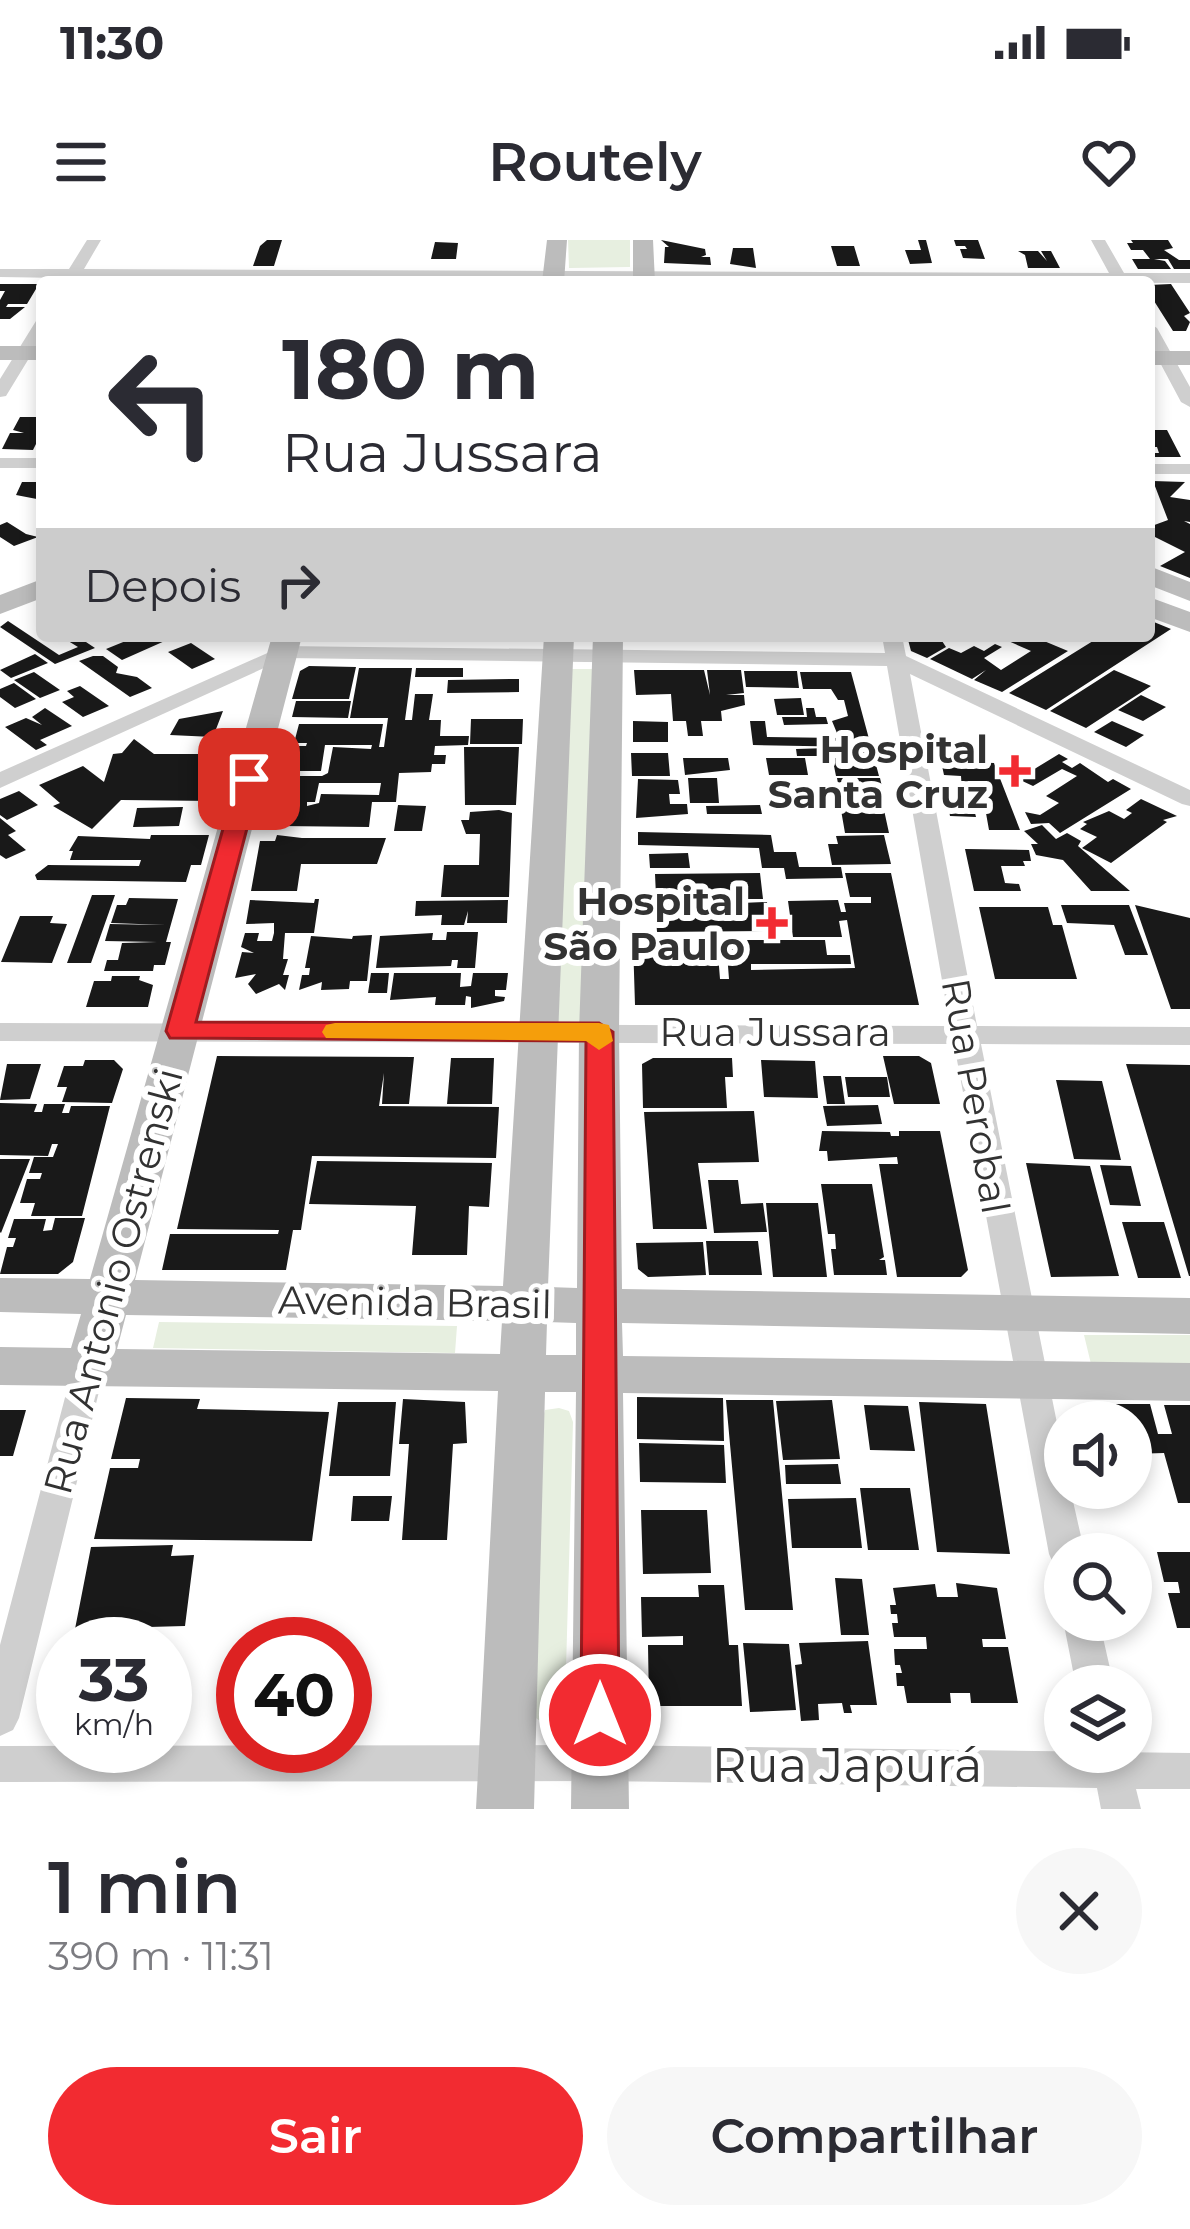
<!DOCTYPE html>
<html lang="pt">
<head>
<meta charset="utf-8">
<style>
	:root { --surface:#fff; --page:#f7f7f7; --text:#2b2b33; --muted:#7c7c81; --accent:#f22b31 }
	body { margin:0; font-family:Montserrat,sans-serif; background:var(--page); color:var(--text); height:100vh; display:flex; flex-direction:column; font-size:45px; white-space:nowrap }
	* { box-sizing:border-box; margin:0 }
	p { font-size:39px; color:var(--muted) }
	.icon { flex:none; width:66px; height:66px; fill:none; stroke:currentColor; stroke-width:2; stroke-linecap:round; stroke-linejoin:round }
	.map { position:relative; height:1569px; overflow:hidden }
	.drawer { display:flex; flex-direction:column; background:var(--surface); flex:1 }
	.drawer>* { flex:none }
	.hud { position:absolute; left:36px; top:36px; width:1119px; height:366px; border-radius:12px; box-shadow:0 6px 18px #0003; background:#fff; color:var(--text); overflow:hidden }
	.buttons { position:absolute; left:1044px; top:1161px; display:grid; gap:24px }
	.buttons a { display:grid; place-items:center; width:108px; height:108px; border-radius:50%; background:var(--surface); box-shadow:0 6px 18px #0003; font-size:60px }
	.speed { position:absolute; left:36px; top:1377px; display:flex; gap:24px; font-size:60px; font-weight:700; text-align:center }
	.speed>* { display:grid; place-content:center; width:156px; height:156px; border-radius:50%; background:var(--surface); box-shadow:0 6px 18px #0003; line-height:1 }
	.speed small { font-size:30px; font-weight:400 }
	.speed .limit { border:18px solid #d22; background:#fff; color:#111 }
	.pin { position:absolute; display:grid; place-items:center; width:102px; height:102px; color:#fff; margin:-51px; border-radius:24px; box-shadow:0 6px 18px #0006 }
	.me { position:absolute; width:132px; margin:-66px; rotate:0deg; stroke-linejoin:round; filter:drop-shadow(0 0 9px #0008) }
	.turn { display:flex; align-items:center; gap:42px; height:252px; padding:0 48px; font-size:54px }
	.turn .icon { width:156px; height:156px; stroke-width:2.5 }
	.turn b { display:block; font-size:84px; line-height:102px }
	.then { display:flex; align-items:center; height:114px; padding:0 48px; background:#0003; gap:24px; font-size:45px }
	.round { display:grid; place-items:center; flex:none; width:126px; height:126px; border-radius:63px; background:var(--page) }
	.overview { display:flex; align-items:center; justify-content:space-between; height:204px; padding:0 48px }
	h1 { font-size:72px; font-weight:600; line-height:90px }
	.button { display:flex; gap:24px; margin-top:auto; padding:24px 48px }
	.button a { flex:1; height:138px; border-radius:72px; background:var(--accent); color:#fff; font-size:48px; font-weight:600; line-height:138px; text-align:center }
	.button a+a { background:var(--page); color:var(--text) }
	.status { display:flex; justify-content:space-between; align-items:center; height:84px; padding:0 60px; background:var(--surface); direction:ltr }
	.status svg { height:33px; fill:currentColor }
	header { display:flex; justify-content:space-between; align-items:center; height:156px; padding:0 48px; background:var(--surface); font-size:54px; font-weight:600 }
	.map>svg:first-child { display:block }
</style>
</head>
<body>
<div class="status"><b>11:30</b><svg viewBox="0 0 49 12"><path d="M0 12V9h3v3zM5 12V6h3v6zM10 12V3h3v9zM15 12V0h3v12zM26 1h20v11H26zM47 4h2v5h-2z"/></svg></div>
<header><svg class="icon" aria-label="menu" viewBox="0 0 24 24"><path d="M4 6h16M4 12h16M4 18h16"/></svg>Routely<svg class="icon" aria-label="heart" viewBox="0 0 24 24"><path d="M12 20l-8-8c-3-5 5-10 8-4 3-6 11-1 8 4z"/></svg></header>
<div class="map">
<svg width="1190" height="1569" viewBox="0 0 1190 1569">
	<rect width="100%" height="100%" fill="#fff"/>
	<path fill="#e7efe0" d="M568 0H630V27L569 28Z
		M562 429H592L587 782H549Z
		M159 1082 457 1086 455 1113 153 1108Z
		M1084 1095H1190V1124H1091Z
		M559 1168 569 1171 573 1182 565 1464 562 1474 540 1481 532 1475 542 1181 545 1170Z"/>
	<path fill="#191919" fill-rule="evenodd" d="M267 0H282L274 26H253L260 6Z
		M661 0 705 9 706 15 701 17H710L711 25 664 23 665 7H669Z
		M918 0H926L932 23 910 24 905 10H921Z
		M954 0H978L985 19 963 18 960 9H967L965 6H956Z
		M1131 0H1168L1173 8 1164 10 1179 20H1190V29H1174L1168 19H1154L1165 21 1171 29H1138L1132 19H1150L1143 10H1131L1127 3H1133Z
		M435 2 458 3 456 19H431Z
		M831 6H854L860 26H837Z
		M733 8H753L756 28 730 24Z
		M1018 11H1038L1047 21 1041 11H1051L1060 28H1028L1025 15Z
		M0 44H39L27 64H8L6 67H25L10 79H0V60L5 51H0Z
		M1171 44 1190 73 1184 76 1190 82 1186 91H1173L1149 53V45Z
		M20 177H42V192L33 210 2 209 10 193H24L13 190Z
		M1149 190H1167L1181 217H1149V213H1159L1157 207H1149Z
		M1153 241 1185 242 1170 257 1190 260V282L1184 281 1190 284V338L1160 326 1185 312 1149 294V287L1168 280Z
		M22 242H42V260L16 255Z
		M7 282 26 294 38 297 14 306 0 297V285Z
		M1149 380 1171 389 1046 470 1009 453 1101 396H1149Z
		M8 381 59 415 78 407 60 396H77L95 408 55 424 0 387Z
		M138 396H176L122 420 106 409Z
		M907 396H953L954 398 942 401 946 407 927 418 911 411Z
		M997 396H1032L1068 411 1002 452 974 440 986 430 972 439 930 419 949 408 961 413 974 406 984 411 995 404 1002 407 984 418 1001 430 1031 411Z
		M191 403 215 419 192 429 168 412Z
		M35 414 48 423 11 438 0 430Z
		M93 416H103L118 427 116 433 137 437 152 448 130 457 79 421Z
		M309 426 356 427 349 459H292L300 431Z
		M359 428H412L405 480H412L415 454H433L429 480H441L440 496H469L468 505 435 506 434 515H446L445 524H432L431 532 399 533 396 562H372L369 587 281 586 285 562H275L281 536H322L328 533 333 507 371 509 372 505H325L321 531H280L284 506H306L307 503H294L299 484H383L379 507H384L388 478H350ZM319 543H381L379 555 321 554 319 563 307 566V562H315Z
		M416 428H463V437H415Z
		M634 430H704L710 455 707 430H741L744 453 726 455H744L745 465 721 471 722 481H701L703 496H688L686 481H673L671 454 636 455Z
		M1114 430 1151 446 1086 488 1050 471Z
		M744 431H797L799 448 746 447Z
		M34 432 60 450 40 458 14 440Z
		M800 432H851L879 536H836L832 516H797L796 509 861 507 753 505 750 481H765L767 497 839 498 832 481 848 476 844 460H838L831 449H803Z
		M510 439H519V452L447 453 448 440Z
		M14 443 36 459 15 468 0 457V449Z
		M80 446 109 466 83 477 62 462 74 457 67 451Z
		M1141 455 1166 467 1143 481 1118 470Z
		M801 458 804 475H777L774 459Z
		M296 461H351L348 478 292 477Z
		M45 468 72 486 40 500 47 505 36 510 5 487 26 478 42 485 32 477Z
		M806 468H814L816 477H826L828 484 784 485 782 477H807Z
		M223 471 213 497 170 495 179 479Z
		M471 479H523L522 504H470Z
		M633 481 668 482V502H633Z
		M1112 481 1144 495 1126 507 1094 492Z
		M134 499 154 514H226L214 561 121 560 92 589 53 566 60 563 39 545 83 526 104 542 113 514 122 513Z
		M464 507H519L516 565H465Z
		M631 513H668L670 536H632Z
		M1059 514 1068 519 1062 522 1072 528 1080 523 1108 542 1113 539 1131 549 1060 593 1049 583 1031 584 1025 572 1040 575 1059 563 1046 556 1077 536 1062 529 1033 546 1018 539Z
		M683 518H728L730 530 685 535Z
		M766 518H805L808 535H769Z
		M941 521 994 523 1020 590H989L984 562 972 561 976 577 950 576 945 549 962 551 961 536 944 535Z
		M688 538H717L719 563H690Z
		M837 538H880L885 560H841Z
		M638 539 678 540 680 554H669L670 564H687L688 574 636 578Z
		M19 551 38 565 7 580 0 575V559Z
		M1141 559 1177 576 1163 580 1167 582 1111 623 1082 608 1097 597 1080 589 1087 584 1083 582 1109 571 1124 579 1132 573 1126 570Z
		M398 565 426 566 422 591H394Z
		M760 565 762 574H707L706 566Z
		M183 567 179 586 133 587 137 568Z
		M499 570 512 573 509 657H441L444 625H479L480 594H466L461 580H469L470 572Z
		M841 570H884L889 593H845Z
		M0 578 16 591 8 595 26 610 6 619 0 615Z
		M1042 585 1056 599 1067 593 1081 601 1078 606 1130 651H1091L1063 620 1036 615 1031 604H1038L1024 591Z
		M638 592 771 595 774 612H796L799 627H841L843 638 786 639 784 628H762L759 608 638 605Z
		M151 595H209L201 625H191L186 642 37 640 35 635 48 625 139 626 141 620H70L73 611H69L78 596 150 599Z
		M277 595 302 598H386L377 624H301L297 651H251L260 601H275Z
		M884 595 891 624 832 625 828 604H838L836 596Z
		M965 609 1029 610 1031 621H1023L1025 626H1001L1005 643 1019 644 1021 651H974Z
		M688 613 690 628H650L649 614Z
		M760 633 763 659H741V663L767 662 771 691 657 692 655 663H709L708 656H656L655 634Z
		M845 633H891L919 765H635L633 701H717L720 739H729L726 700H825L827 715H850L851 724H751V730L855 728 847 680 839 681 842 697H793L788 661 838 660 841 672H846L844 663H871V657H850Z
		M92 655H115L91 723H67Z
		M129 658 178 659 166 702H171L165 725H154L153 731H104L107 720H118L122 703 157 702 105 701 110 684 166 685 111 683 117 665H126Z
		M315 659H319L314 693H285L283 719H288L283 735H289L285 750 279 744 256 754 248 744 256 734 235 738 242 712 254 713 241 707 245 693H259L257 701H272L274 693V683L246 684 250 660 314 663Z
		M508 660 507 683H467L468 671 464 685H441L442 675 415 676 416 661Z
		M1061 665H1129L1148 715H1125L1114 685 1067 683Z
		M1135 665 1190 678V769H1171Z
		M979 667H1048L1053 685H1062L1077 739H995Z
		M20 676H53L50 683 67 684 52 723 1 722Z
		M447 692H478L475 728H457L458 720H452L451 726 376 728 380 696 433 693 432 700H446Z
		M372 695 367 741H350L349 749 321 750 322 742 299 750 302 735H309L310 728H305L311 696 352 699 353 696Z
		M371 733H389L387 753H368Z
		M394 733H461L460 747 471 746 473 733H508L506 750H495V756L505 757 504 761 471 768V757L466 756 465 765H435L436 757 390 760Z
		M112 736H140L139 740 153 745 148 767H86L94 741H111Z
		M217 816 414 817 409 864H382L384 833 379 866 499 867 496 918 312 916 301 990H293L286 1030H162L170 994H278L279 990 177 989Z
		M883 816H919L931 823 940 864H894Z
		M451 818H494L492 864H447Z
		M653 818H732L733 837H725L727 868H643L642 824Z
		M85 820H114L123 829 112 863 62 862 67 847H57L64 826H83Z
		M761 820 815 821 818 858 764 857Z
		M7 824H41L30 859 0 860Z
		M1126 824 1190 825V1036H1189Z
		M823 836H841L845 864H827Z
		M845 837H887L890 857H848Z
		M1056 840 1102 841 1121 920 1074 919Z
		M0 863 37 864 34 872H42L44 864H65L62 873H69L71 866H110L82 976H31L35 963H20L27 939H40L42 933H29L34 917H53L58 904H52L48 916 0 915Z
		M878 865 882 884 827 886 823 866Z
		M754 871 759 922 698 923 707 989H653L644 872Z
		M822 891 890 892 891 896H899V891H940L968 1030 961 1037H897L879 924H898L897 917 828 921 827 911H819Z
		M0 919H30L1 993 0 992Z
		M317 921 492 923 489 967 469 966 467 1015H412L416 966 309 964Z
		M1026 923 1090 926 1119 1036 1051 1037Z
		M1100 925 1131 926 1141 966 1110 965Z
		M708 940H738L741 964 763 963 767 992 714 993Z
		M821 944H872L884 1017 879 1020H885L887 1035H834L831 1009H836L835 994H828Z
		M766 963H818L827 1037H773Z
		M55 978H85L73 1022 58 1034H0L7 1007H13L16 998H8L14 979H46L43 991 52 990Z
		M1122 982H1164L1181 1038H1138Z
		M706 1001H758L762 1035H709Z
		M703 1002 706 1035 648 1037 638 1029 636 1003Z
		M637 1157 723 1158 724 1201 637 1199Z
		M126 1158 200 1159 197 1169 329 1172 312 1301 94 1299 110 1228H138L140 1219H111Z
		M403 1159 465 1162 467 1203 453 1204 447 1300H402L409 1204H399Z
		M726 1160H773L793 1370H745Z
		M832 1160 840 1219 783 1220 776 1161Z
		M338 1162H396L390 1236H329Z
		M919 1162 986 1164 1010 1314 937 1312Z
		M1081 1164H1150L1158 1194H1172L1164 1165H1190V1263H1178L1164 1213 1131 1214V1182H1085Z
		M864 1165 908 1166 915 1211 870 1210Z
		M0 1170H26L13 1216H0Z
		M639 1203 724 1205 726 1243 640 1242Z
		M838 1224 841 1244H786L785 1225Z
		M860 1248H910L919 1310H868Z
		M353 1256H392L389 1281H351Z
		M856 1258 862 1308H792L788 1259Z
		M641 1270H707L711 1333 643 1334Z
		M173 1305 171 1316 194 1315 185 1386 75 1389 91 1307Z
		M1157 1312H1190V1388H1177L1168 1353H1180L1178 1342H1164Z
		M835 1338 862 1339 869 1395H841Z
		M956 1343 997 1348 1006 1399H982L983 1407H1008L1018 1463H971L970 1453H950L951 1463H907L904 1446H897L896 1433H902L900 1425H895L894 1409H927L926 1397H894L892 1383H898L897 1374H891L890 1365H896L893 1348 935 1344 937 1357H958Z
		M698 1345H724L729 1405H738L742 1466H649L648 1405H683V1396L642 1397 641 1357H699Z
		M868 1401 877 1465H850L852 1473H844L842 1463 818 1464 819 1480 801 1481 795 1425 802 1424 799 1403Z
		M743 1403 789 1404 796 1470 750 1472Z"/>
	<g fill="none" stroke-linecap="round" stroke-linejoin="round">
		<path fill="#cfcfcf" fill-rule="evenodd" d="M87 0H101L84 29 1109 33 1091 0H1105L1124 33H1190V43L78 38 76 42H60L63 38 0 37V29H69Z
			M42 79V97L6 156 0 157V139L36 81Z
			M1149 83 1157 88 1190 147V167L1181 162 1149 102Z
			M0 218H42V228H0Z
			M1149 224H1190V234H1149Z
			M882 396H902L906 416 1190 550V566L1182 564 910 434 977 786 1190 787V805L981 804 1065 1223V1248H1070L1085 1314H1065V1329L1054 1325 1049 1314 954 804 0 801V783L950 786 887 426 286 418 0 548V532L283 406 885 413Z
			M89 1114 100 1118 105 1127 19 1478 13 1490 0 1496V1405L73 1127 78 1118Z
			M1065 1375V1380H1099L1114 1446H1076L1063 1380Z
			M600 1505 1190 1513V1549H1136L1141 1569H1101L1097 1548 600 1541 0 1542V1506Z"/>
		<path fill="#bcbcbc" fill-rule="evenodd" d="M547 0H567L564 42H542Z
			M633 0H653L655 42H633Z
			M0 106H42V120H0Z
			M1149 111H1190V125H1149Z
			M1149 326 1190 342V361L1149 345Z
			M42 339V358L0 374V355Z
			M1149 357 1190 372V392L1149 377Z
			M272 396H302L135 1040 503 1046 544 396H574L548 1047 577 1048 579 792 593 396H623L619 792 622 1049 1190 1058V1094L622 1083 623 1116 1190 1123V1161L623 1153 629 1569H571L576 1152H545L534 1569H476L498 1151 0 1145V1107L71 1108 81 1074 0 1072V1038L90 1039ZM126 1075 502 1081 500 1114 117 1109ZM547 1082 576 1083V1115H546Z"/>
	</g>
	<path fill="#f22b31" stroke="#9d1c20" stroke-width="3" d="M249 532 260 539 196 782 599 783 613 792 619 1475 614 1488 600 1493 586 1488 581 1475 586 801 170 798 166 791 237 539Z"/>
	<path fill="#f59e0b" d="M335 783H599L609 785 613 801 599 810 586 801 326 798 322 792 326 785Z"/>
	<g fill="#f22b31" stroke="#fff" stroke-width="4.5">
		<path d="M1009 513h12v12h12v12h-12v12h-12v-12h-12v-12h12z"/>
		<path d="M766 665h12v12h12v12h-12v12h-12v-12h-12v-12h12z"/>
	</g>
	<g text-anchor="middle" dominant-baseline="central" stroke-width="12" stroke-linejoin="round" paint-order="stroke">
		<g font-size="39" font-weight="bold" fill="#323232" stroke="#fff" text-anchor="end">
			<text x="988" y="509">Hospital<tspan x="988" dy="45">Santa Cruz</tspan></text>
			<text x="745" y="661">Hospital<tspan x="745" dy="45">São Paulo</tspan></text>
		</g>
		<g font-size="39" fill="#323232" stroke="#fff">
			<text x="775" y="792">Rua Jussara</text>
			<text transform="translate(976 856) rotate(80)">Rua Perobal</text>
			<text transform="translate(113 1041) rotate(-75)">Rua Antonio Ostrenski</text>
			<text transform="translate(415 1062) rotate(1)">Avenida Brasil</text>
		</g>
		<g font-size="48" fill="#323232" stroke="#fff">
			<text x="847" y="1525">Rua Japurá</text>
		</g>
	</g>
</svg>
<div class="buttons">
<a><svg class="icon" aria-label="sound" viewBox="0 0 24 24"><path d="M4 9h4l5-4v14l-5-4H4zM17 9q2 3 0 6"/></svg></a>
<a><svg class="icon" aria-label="search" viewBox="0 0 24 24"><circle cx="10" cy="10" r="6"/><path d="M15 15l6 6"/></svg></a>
<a><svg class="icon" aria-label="layers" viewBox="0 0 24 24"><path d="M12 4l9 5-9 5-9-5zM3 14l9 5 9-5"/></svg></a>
</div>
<div class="speed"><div>33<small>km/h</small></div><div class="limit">40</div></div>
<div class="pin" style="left:249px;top:539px;background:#d93025"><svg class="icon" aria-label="arrive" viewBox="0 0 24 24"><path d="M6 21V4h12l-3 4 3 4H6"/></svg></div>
<svg class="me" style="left:600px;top:1475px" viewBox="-20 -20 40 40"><circle r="17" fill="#f22b31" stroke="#fff" stroke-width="3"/><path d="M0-11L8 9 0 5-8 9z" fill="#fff"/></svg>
<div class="hud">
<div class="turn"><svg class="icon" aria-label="left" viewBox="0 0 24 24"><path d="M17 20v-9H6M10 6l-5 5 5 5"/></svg><div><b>180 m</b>Rua Jussara</div></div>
<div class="then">Depois<svg class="icon" aria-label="right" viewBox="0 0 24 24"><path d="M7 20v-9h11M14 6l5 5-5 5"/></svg></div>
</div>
</div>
<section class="drawer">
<div class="overview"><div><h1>1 min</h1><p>390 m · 11:31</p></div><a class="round"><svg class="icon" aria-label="close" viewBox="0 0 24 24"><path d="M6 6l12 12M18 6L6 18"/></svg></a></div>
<div class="button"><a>Sair</a><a>Compartilhar</a></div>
</section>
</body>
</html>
